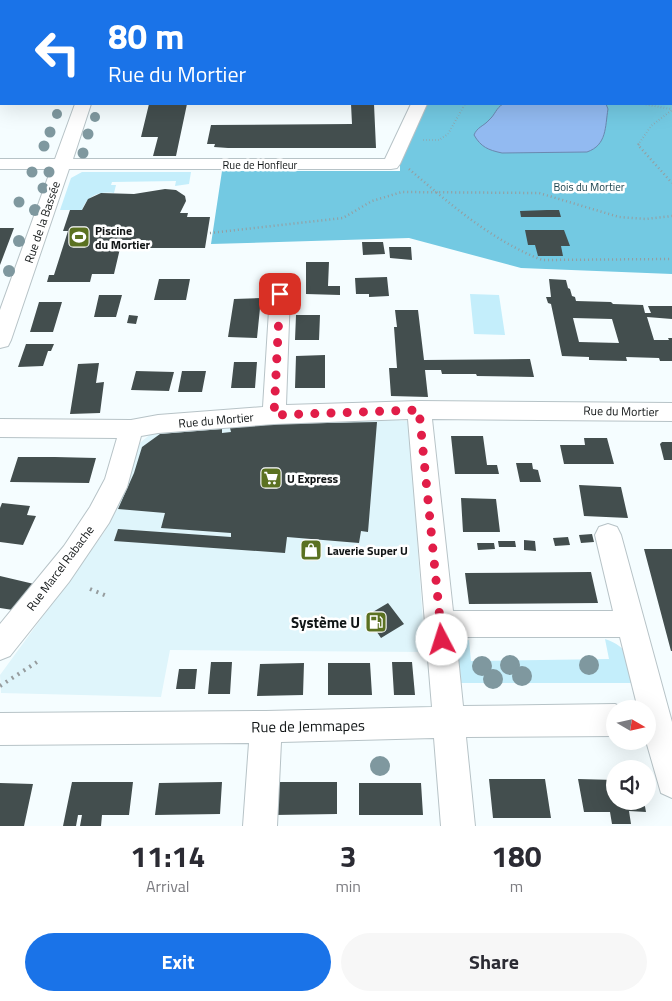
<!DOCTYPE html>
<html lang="en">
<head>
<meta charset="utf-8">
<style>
	:root { --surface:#fff; --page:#f7f7f7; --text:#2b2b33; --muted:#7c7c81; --accent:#1a73e8 }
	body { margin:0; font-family:"Titillium Web",sans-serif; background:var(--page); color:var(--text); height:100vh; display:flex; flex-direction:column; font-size:19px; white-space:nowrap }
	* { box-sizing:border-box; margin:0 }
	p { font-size:16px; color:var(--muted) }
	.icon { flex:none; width:28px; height:28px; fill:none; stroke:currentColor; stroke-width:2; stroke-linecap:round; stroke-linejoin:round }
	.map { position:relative; height:826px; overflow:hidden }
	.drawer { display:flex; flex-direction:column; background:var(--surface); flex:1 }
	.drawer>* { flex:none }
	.top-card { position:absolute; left:0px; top:0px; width:672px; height:105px; box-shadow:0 5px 20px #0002; background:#1a73e8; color:#fff; overflow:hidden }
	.needle { width:32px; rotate:99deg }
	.tools { position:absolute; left:606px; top:700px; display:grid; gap:10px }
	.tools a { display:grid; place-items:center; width:50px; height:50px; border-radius:50%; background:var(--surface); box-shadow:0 5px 20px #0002; font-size:25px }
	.pin { position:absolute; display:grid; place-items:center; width:42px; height:42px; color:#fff; margin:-21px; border-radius:10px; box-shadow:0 2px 8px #0006 }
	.me { position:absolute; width:55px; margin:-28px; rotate:355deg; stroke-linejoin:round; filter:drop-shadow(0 0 4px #0008) }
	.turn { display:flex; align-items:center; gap:18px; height:105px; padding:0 25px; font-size:22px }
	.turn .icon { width:65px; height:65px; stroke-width:2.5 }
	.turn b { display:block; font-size:35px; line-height:42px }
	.eta { display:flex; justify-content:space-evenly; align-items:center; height:85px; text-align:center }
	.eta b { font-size:30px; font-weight:700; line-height:35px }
	.button { display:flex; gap:10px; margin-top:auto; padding:10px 25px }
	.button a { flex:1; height:58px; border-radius:30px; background:var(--accent); color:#fff; font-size:20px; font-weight:700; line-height:58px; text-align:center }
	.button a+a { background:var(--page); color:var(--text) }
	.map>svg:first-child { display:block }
</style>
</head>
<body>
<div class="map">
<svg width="672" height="826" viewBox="0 0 672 826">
	<rect width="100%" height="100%" fill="#f5fdff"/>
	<path fill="#dff5fb" d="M376 418 409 421 425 652 170 650 161 697 1 693 0 675 105 531 135 447 153 432Z"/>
	<path fill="#c4eefb" d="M82 172H191L189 184 175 186 176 181 112 182 111 185H116L114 193C99 191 87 196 82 210H60L71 178Z
		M470 294 499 295 505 335 474 334Z
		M605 639C629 647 630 659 634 683H457L456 653 461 642 469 640 471 661 609 659Z"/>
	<path fill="#73c9e2" d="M672 62V274L521 268 409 238 211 244 222 171H400V163L427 104H671Z"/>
	<path fill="#92baf1" stroke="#6b88af" d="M503 104H606L608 109C605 127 607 145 587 152L502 153C488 150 481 147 474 135 477 127 484 126 489 120 495 115 496 108 503 104Z"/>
	<path fill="#434e4e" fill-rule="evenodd" d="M149 104H187L176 156H153L158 137H141Z
		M351 104H374L376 148H228L214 147 215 144H207L211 125 352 124Z
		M165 189 176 190 185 196 186 201 180 213H188L187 217H210L205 248H145L146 240H122L114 274H92L90 282H47L49 275H54L68 231H63L70 210H82L88 199 101 193 134 194Z
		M547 210H559L561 217H521L520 211Z
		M0 228H14L0 265Z
		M525 230H564L570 246H561L563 256H538L535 245H528Z
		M362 242H383L385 254 363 255Z
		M389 247H411L412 260 390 258Z
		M306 262H329L328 286H340V295L306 294Z
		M387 277 389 296 369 297V294H356L355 278Z
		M159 279H190L186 300H154Z
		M549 279 566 280 568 288 570 289 572 296 575 297 576 301 611 302 613 304 643 305 645 313H651L648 306H672V319L647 317 654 340H669L668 338H672V361H660L659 358 626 357 627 361 589 360V357L562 356 551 304 548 303 546 297H551ZM573 318 612 319 619 343 579 342Z
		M99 295H122L116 317H94Z
		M261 298 257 338 228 337 234 299Z
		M39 302H62L53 332H30Z
		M395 310H418L424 360 530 359 534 377 477 376 476 374H442L441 370H425L428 397 391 396 389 368H397L394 327H397Z
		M129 315 138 316 136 324 127 323Z
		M296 315H320L319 340H295Z
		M26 344H54L51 351H48L43 366 18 367Z
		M325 355V388H295L296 356Z
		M234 362H257L255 388H231Z
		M99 363 96 383 104 382 100 413 70 414 78 364Z
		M136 371 174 372 169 391 131 390Z
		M182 371H206L202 392H178Z
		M377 422 368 532 361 531 359 543 287 537 285 553 114 541 118 529 231 537V533L161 528 165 513 118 509 134 473 142 447 160 434 222 429V433L231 432 230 428 277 424Z
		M451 436H483L487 465H497L499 474H455Z
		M584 438H607L614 464H564L560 445H585Z
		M662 442H672V460H664L660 444Z
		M18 457H55L96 458 89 483 10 482Z
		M516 463H532L533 469 538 470 541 482H520Z
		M579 485 621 487 628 518 584 516Z
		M461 498 496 499 500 532H463Z
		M2 503 30 506 27 515 36 516 23 545 0 542V508Z
		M592 534 594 542 581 543 579 535Z
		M568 537 570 545 555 546 553 538Z
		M524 540 535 541 536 551 524 550Z
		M498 541H515L516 547H499Z
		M477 543H494L495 549 478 550Z
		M644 549H672V651H671Z
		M591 572 598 603 469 604 465 573Z
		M0 576 34 584 13 610 0 608Z
		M388 603 404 624 381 638 366 616Z
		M211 662H232L230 694H208Z
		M392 662H412L415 695H394Z
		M304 663 303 695 257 696 260 664Z
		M328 663H370L372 695H328Z
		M179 669H197L195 689H176Z
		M489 779H545L551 818H493Z
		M578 779 615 780V801H644L646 812 629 811 631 824H612L610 812H584Z
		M72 782H133L129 815H102L101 826H80L82 815H78L76 826H63Z
		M222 782 220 814 155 815 159 783Z
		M276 782H337V814L274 815Z
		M0 783 33 784 24 826H0Z
		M359 783H421L423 815H359Z"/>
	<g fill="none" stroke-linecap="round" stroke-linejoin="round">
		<g stroke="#b7c3c7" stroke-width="2">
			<path id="minor" d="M54 0H68V1H54Z
				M236 0H250V1H236Z
				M496 0H510V1H496Z
				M616 0H630V1H616Z
				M671 8H672V17H671Z
				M671 52H672V62H671Z
				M0 75H1V85H0Z
				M75 104H91L73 159H385L411 104H427L400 164 397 168 391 169H69L11 340 8 346 0 348V310L51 169H0V159H55Z
				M280 287 287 289 290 294 286 405 419 401 672 403V421L432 419 453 611H613L595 535 599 527 608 524 617 527 621 535 672 722V798L661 793 646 741H648V709H638L620 637H456L463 706 615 704 625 709H615V736L466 737 475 826H441L434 738 281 742 277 826H243L249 743 0 745V713L266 711 432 707 408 419 274 424 158 433 141 436 127 487 109 523 69 582 10 656 0 660V624L64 546 90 507 105 479 117 438 0 437V419L131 420 158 415 263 407 270 294 273 289Z"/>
		</g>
		<path stroke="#969c9e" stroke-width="2" stroke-dasharray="0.5 2.5" stroke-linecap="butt" d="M596 0 599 1
			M643 104 671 109
			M423 140H439L448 134 465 104
			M638 145 651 126 672 110"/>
		<path stroke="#969c9e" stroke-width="2.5" stroke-dasharray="1 3" stroke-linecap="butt" d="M639 144 638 145 672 183
			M409 169C450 204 491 240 542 260L672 259
			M210 233 343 218 372 201 402 192 539 193 619 217 646 219 672 216"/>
		<path stroke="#969c9e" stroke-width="4" stroke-dasharray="2 5" stroke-linecap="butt" d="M90 589 109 597
			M0 686 37 662"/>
		<use href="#minor" fill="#fff" fill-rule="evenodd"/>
	</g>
	<g fill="#7f989f">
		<circle cx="57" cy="114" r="5"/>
		<circle cx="95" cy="117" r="5"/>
		<circle cx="50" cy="132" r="5.5"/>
		<circle cx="88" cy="134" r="5.5"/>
		<circle cx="44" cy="146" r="5.5"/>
		<circle cx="83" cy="153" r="5.5"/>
		<circle cx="32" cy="172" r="5.5"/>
		<circle cx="49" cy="172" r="5.5"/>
		<circle cx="43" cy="188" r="5.5"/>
		<circle cx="19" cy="202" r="5.5"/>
		<circle cx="35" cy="210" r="6"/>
		<circle cx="19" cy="241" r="6"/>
		<circle cx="9" cy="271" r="6"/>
		<circle cx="510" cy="665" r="10"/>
		<circle cx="589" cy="665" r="10"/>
		<circle cx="482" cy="666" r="10"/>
		<circle cx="522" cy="676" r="10"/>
		<circle cx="493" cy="679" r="10"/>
		<circle cx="380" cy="766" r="10"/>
	</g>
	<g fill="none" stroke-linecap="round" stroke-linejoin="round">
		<path stroke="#e11d48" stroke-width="9" stroke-dasharray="0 16.2" d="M280 294 274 415 419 410 442 640"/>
	</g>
	<defs>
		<g id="stadium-square" transform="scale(1.125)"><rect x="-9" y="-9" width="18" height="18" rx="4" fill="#5b7121" stroke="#fff"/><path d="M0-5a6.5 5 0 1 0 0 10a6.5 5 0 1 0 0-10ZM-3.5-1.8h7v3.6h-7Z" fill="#fff"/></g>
		<g id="supermarket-square" transform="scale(1.125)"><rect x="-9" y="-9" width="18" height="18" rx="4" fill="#5b7121" stroke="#fff"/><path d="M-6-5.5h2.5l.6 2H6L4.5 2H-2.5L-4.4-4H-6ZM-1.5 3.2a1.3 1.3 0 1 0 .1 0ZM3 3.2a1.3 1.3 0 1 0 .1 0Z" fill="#fff"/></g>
		<g id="shop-square" transform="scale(1.125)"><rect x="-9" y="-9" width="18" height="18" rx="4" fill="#5b7121" stroke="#fff"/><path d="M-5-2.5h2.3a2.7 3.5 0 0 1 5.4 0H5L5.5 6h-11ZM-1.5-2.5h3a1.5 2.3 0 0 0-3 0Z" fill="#fff"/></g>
		<g id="fuel-square" transform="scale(1.125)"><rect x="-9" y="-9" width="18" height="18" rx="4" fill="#5b7121" stroke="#fff"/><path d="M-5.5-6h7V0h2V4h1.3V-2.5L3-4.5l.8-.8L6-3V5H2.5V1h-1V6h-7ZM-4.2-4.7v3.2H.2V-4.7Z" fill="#fff"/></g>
	</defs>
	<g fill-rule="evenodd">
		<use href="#stadium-square" x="79" y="237"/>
		<use href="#supermarket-square" x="271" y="478"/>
		<use href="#shop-square" x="311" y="550"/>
		<use href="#fuel-square" x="376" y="622"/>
	</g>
	<g text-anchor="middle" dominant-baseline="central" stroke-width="5" stroke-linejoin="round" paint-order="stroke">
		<g font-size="11" fill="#111516" stroke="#fff">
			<text x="260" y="165">Rue de Honfleur</text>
		</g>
		<g font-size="11" fill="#1e4550" stroke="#fff">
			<text x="589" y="187">Bois du Mortier</text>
		</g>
		<g font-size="12" fill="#111516" stroke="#fff">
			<text transform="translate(42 222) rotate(-71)">Rue de la Bassée</text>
			<text transform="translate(621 411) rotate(1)">Rue du Mortier</text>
			<text transform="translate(216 420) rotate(-5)">Rue du Mortier</text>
			<text transform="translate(60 568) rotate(-53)">Rue Marcel Rabache</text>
		</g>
		<g font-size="12" font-weight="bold" fill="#111516" stroke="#fff" text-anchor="start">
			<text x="95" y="230">Piscine<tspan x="95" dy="14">du Mortier</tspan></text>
			<text x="287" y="478">U Express</text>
			<text x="327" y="550">Laverie Super U</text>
		</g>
		<g font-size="15" font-weight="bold" fill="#111516" stroke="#fff" text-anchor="end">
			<text x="360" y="622">Système U</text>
		</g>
		<g font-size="15" fill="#111516" stroke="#fff">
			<text transform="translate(308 726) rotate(-1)">Rue de Jemmapes</text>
		</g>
	</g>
</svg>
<div class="tools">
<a><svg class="needle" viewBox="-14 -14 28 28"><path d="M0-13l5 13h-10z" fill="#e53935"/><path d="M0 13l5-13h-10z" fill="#7c7c81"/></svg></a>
<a><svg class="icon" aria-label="sound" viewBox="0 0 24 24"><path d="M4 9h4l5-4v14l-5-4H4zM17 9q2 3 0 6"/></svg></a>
</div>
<div class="pin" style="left:280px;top:294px;background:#d93025"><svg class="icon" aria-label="arrive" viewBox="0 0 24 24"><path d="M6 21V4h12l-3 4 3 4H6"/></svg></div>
<svg class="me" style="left:442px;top:640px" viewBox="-20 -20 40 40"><circle r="19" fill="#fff"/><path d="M0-13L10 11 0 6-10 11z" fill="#e11d48"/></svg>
<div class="top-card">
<div class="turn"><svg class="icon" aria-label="left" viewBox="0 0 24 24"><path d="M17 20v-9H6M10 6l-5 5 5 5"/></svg><div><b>80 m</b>Rue du Mortier</div></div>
</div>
</div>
<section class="drawer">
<div class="eta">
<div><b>11:14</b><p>Arrival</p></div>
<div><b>3</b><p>min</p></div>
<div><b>180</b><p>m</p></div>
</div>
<div class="button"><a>Exit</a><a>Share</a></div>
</section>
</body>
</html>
